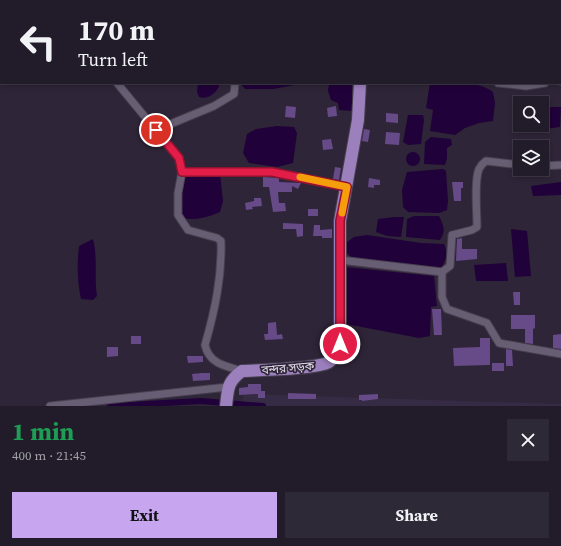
<!DOCTYPE html>
<html lang="en">
<head>
<meta charset="utf-8">
<style>
	:root { --surface:#221c2a; --page:#2e2936; --text:#f1f3f6; --muted:#a2a1a8; --line:#3f3a47; --accent:#c7a6ef }
	body { margin:0; font-family:"Source Serif 4","Noto Sans Bengali",serif; background:var(--page); color:var(--text); height:100vh; display:flex; flex-direction:column; font-size:15px; white-space:nowrap }
	* { box-sizing:border-box; margin:0 }
	p { font-size:13px; color:var(--muted) }
	.icon { flex:none; width:22px; height:22px; fill:none; stroke:currentColor; stroke-width:2; stroke-linecap:round; stroke-linejoin:round }
	.map { position:relative; height:406px; overflow:hidden }
	.sheet { display:flex; flex-direction:column; background:var(--surface); flex:1 }
	.sheet>* { flex:none }
	.top-card { position:absolute; left:0px; top:0px; width:561px; height:84px; box-shadow:0 2px 6px #0003,0 0 0 1px var(--line); background:#221c2a; color:var(--text); overflow:hidden }
	.controls { position:absolute; left:513px; top:96px; display:grid; gap:8px }
	.controls a { display:grid; place-items:center; width:36px; height:36px; border-radius:0px; background:var(--surface); box-shadow:0 2px 6px #0003,0 0 0 1px var(--line); font-size:20px }
	.pin { position:absolute; display:grid; place-items:center; width:34px; height:34px; color:#fff; margin:-17px; border:2px solid #fff; border-radius:50%; box-shadow:0 1px 4px #0007 }
	.me { position:absolute; width:44px; margin:-22px; rotate:0deg; stroke-linejoin:round; filter:drop-shadow(0 0 3px #0008) }
	.turn { display:flex; align-items:center; gap:14px; height:84px; padding:0 12px; font-size:18px }
	.turn .icon { width:52px; height:52px; stroke-width:2.5 }
	.turn b { display:block; font-size:28px; line-height:34px }
	.round { display:grid; place-items:center; flex:none; width:42px; height:42px; border-radius:0px; background:var(--page) }
	.head { display:flex; align-items:center; justify-content:space-between; height:68px; padding:0 12px }
	h1 { font-size:24px; font-weight:700; line-height:30px; color:#1e9e55 }
	.cta { display:flex; gap:8px; margin-top:auto; padding:8px 12px }
	.cta a { flex:1; height:46px; border-radius:0px; background:var(--accent); color:#111; font-size:16px; font-weight:700; line-height:46px; text-align:center }
	.cta a+a { background:var(--page); color:var(--text) }
	.map>svg:first-child { display:block }
</style>
</head>
<body>
<div class="map">
<svg width="561" height="406" viewBox="0 0 561 406">
	<rect width="100%" height="100%" fill="#2e2538"/>
	<path fill="#362b44" d="M244 394 561 404V406H241Z"/>
	<path fill="#210139" d="M198 83H220C218 92 209 100 199 97L197 92Z
		M240 83H295V85L273 89H245Z
		M329 83H352V111L339 110 338 103 331 100 328 91Z
		M430 83C451 83 475 79 493 92L495 103 493 121 479 123 465 128 455 135 430 131 433 110 426 108Z
		M552 107H561L560 127 545 129 542 123 544 108Z
		M408 115H423L424 120 421 144 408 145 403 142Z
		M277 126 294 127 297 133 293 163 277 167 249 163 243 153 247 134 256 129Z
		M431 137 451 139 452 145 447 148V158L445 165 424 164 425 142Z
		M406 159a7 7 0 1 1 14 0a7 7 0 1 1-14 0Z
		M443 169 446 171 448 201 447 210 439 213 408 212 403 207 402 190 407 172Z
		M220 173 223 201 220 212C210 217 191 222 181 217L178 201 184 175Z
		M561 182V195L533 196 531 186Z
		M414 216H439C444 226 446 231 440 240L406 237 407 219Z
		M395 217H404L401 237 387 236 376 232 378 219Z
		M511 229 527 231 531 276 515 277Z
		M367 235 421 243 444 244C448 253 447 258 442 267L427 268 353 259 346 252 347 242 354 237Z
		M93 239C98 258 94 277 97 296L93 300 81 299C77 281 77 263 79 246Z
		M506 263 508 281H476L474 265Z
		M344 267 434 276 437 306 431 307 430 336 419 338 346 324Z"/>
	<g fill="none" stroke-linecap="round" stroke-linejoin="round">
		<path stroke="#210139" stroke-width="6" d="M110 406 201 401 263 406"/>
	</g>
	<path fill="#674a88" d="M286 106 296 107 295 118 285 117Z
		M336 106 337 116 328 117 327 108Z
		M386 113 398 114V123L386 122Z
		M364 129 370 130 368 142 362 141Z
		M386 132 400 133 399 145 385 144Z
		M331 139 333 149 323 150 322 140Z
		M335 167 341 168 339 180 333 179Z
		M263 177 279 178V182L301 183 298 189 292 186V192H278L279 203H285L286 211 273 212 269 187H263Z
		M369 178 380 180V185H374V188L368 187Z
		M452 182H463V188H461V201H454Z
		M254 198H261L262 206 252 207 253 209 246 210 245 203 254 201Z
		M308 209H318V216H308Z
		M283 223 303 224V236L297 237 296 229H283Z
		M314 225H320V230L332 229V238H322V236H313Z
		M462 238V249H477V259L456 261 457 239Z
		M513 292H520V305H514Z
		M432 309H441L442 335H434Z
		M511 315H535V328L533 329V344L525 343V329H511Z
		M276 322 277 335 282 334 283 339 265 340 264 334H268V323Z
		M561 334V349L553 348V335Z
		M131 336H141V344H131Z
		M480 338H490V365L454 366 453 348 480 347Z
		M107 347H118V356L107 357Z
		M506 349 512 350 513 366H506Z
		M187 356H203V362L188 363Z
		M492 363H504V371H492Z
		M202 373H210V380L193 381 192 374Z
		M248 384H261V391H265V398H258V394L239 395V388L248 387Z
		M288 393 316 394V399H288Z
		M378 394V399L362 401V400H359V395Z"/>
	<g fill="none" stroke-linecap="round" stroke-linejoin="round">
		<g stroke="#484050" stroke-width="9">
			<path id="minor" d="M60 0V1
				M560 81H561
				M117 83 179 158 182 172H272L347 187
				M498 83 526 86 545 83
				M156 130 214 106 234 94 235 83
				M542 166 561 165
				M182 172 178 193V215L188 230 217 238 221 241C222 277 215 310 205 345 209 364 226 366 242 371
				M340 260 442 272V297L447 309 487 323 499 343 561 354
				M442 272 450 266 452 235 472 230 477 227C477 212 474 181 479 169 481 165 483 163 486 161L520 165
				M50 406 228 387"/>
		</g>
		<g stroke="#484050" stroke-width="14">
			<path id="trunk" d="M372 1V0
				M226 406C228 389 227 382 242 371 259 370 318 369 329 362 335 358 337 350 340 344V221L358 120 360 83"/>
		</g>
		<use href="#minor" stroke="#675e73" stroke-width="7"/>
		<use href="#trunk" stroke="#9c80be" stroke-width="12"/>
	</g>
	<g fill="none" stroke-linecap="round" stroke-linejoin="round">
		<g stroke="#92132f" stroke-width="10">
			<path id="route" d="M156 130 179 158 182 172H272L347 187 340 221V344"/>
		</g>
		<use href="#route" stroke="#e11d48" stroke-width="7"/>
		<path stroke="#f59e0b" stroke-width="7" d="M300 177 347 187 342 213"/>
	</g>
	<g text-anchor="middle" dominant-baseline="central" stroke-width="3.5" stroke-linejoin="round" paint-order="stroke">
		<g font-size="12" fill="#e5dfec" stroke="#2e2538">
			<text transform="translate(288 368) rotate(-5)">বন্দর সড়ক</text>
		</g>
	</g>
</svg>
<div class="controls">
<a><svg class="icon" aria-label="search" viewBox="0 0 24 24"><circle cx="10" cy="10" r="6"/><path d="M15 15l6 6"/></svg></a>
<a><svg class="icon" aria-label="layers" viewBox="0 0 24 24"><path d="M12 4l9 5-9 5-9-5zM3 14l9 5 9-5"/></svg></a>
</div>
<div class="pin" style="left:156px;top:130px;background:#d93025"><svg class="icon" aria-label="arrive" viewBox="0 0 24 24"><path d="M6 21V4h12l-3 4 3 4H6"/></svg></div>
<svg class="me" style="left:340px;top:344px" viewBox="-20 -20 40 40"><circle r="17" fill="#e11d48" stroke="#fff" stroke-width="3"/><path d="M0-11L8 9 0 5-8 9z" fill="#fff"/></svg>
<div class="top-card">
<div class="turn"><svg class="icon" aria-label="left" viewBox="0 0 24 24"><path d="M17 20v-9H6M10 6l-5 5 5 5"/></svg><div><b>170 m</b>Turn left</div></div>
</div>
</div>
<section class="sheet">
<div class="head"><div><h1>1 min</h1><p>400 m · 21:45</p></div><a class="round"><svg class="icon" aria-label="close" viewBox="0 0 24 24"><path d="M6 6l12 12M18 6L6 18"/></svg></a></div>
<div class="cta"><a>Exit</a><a>Share</a></div>
</section>
</body>
</html>
